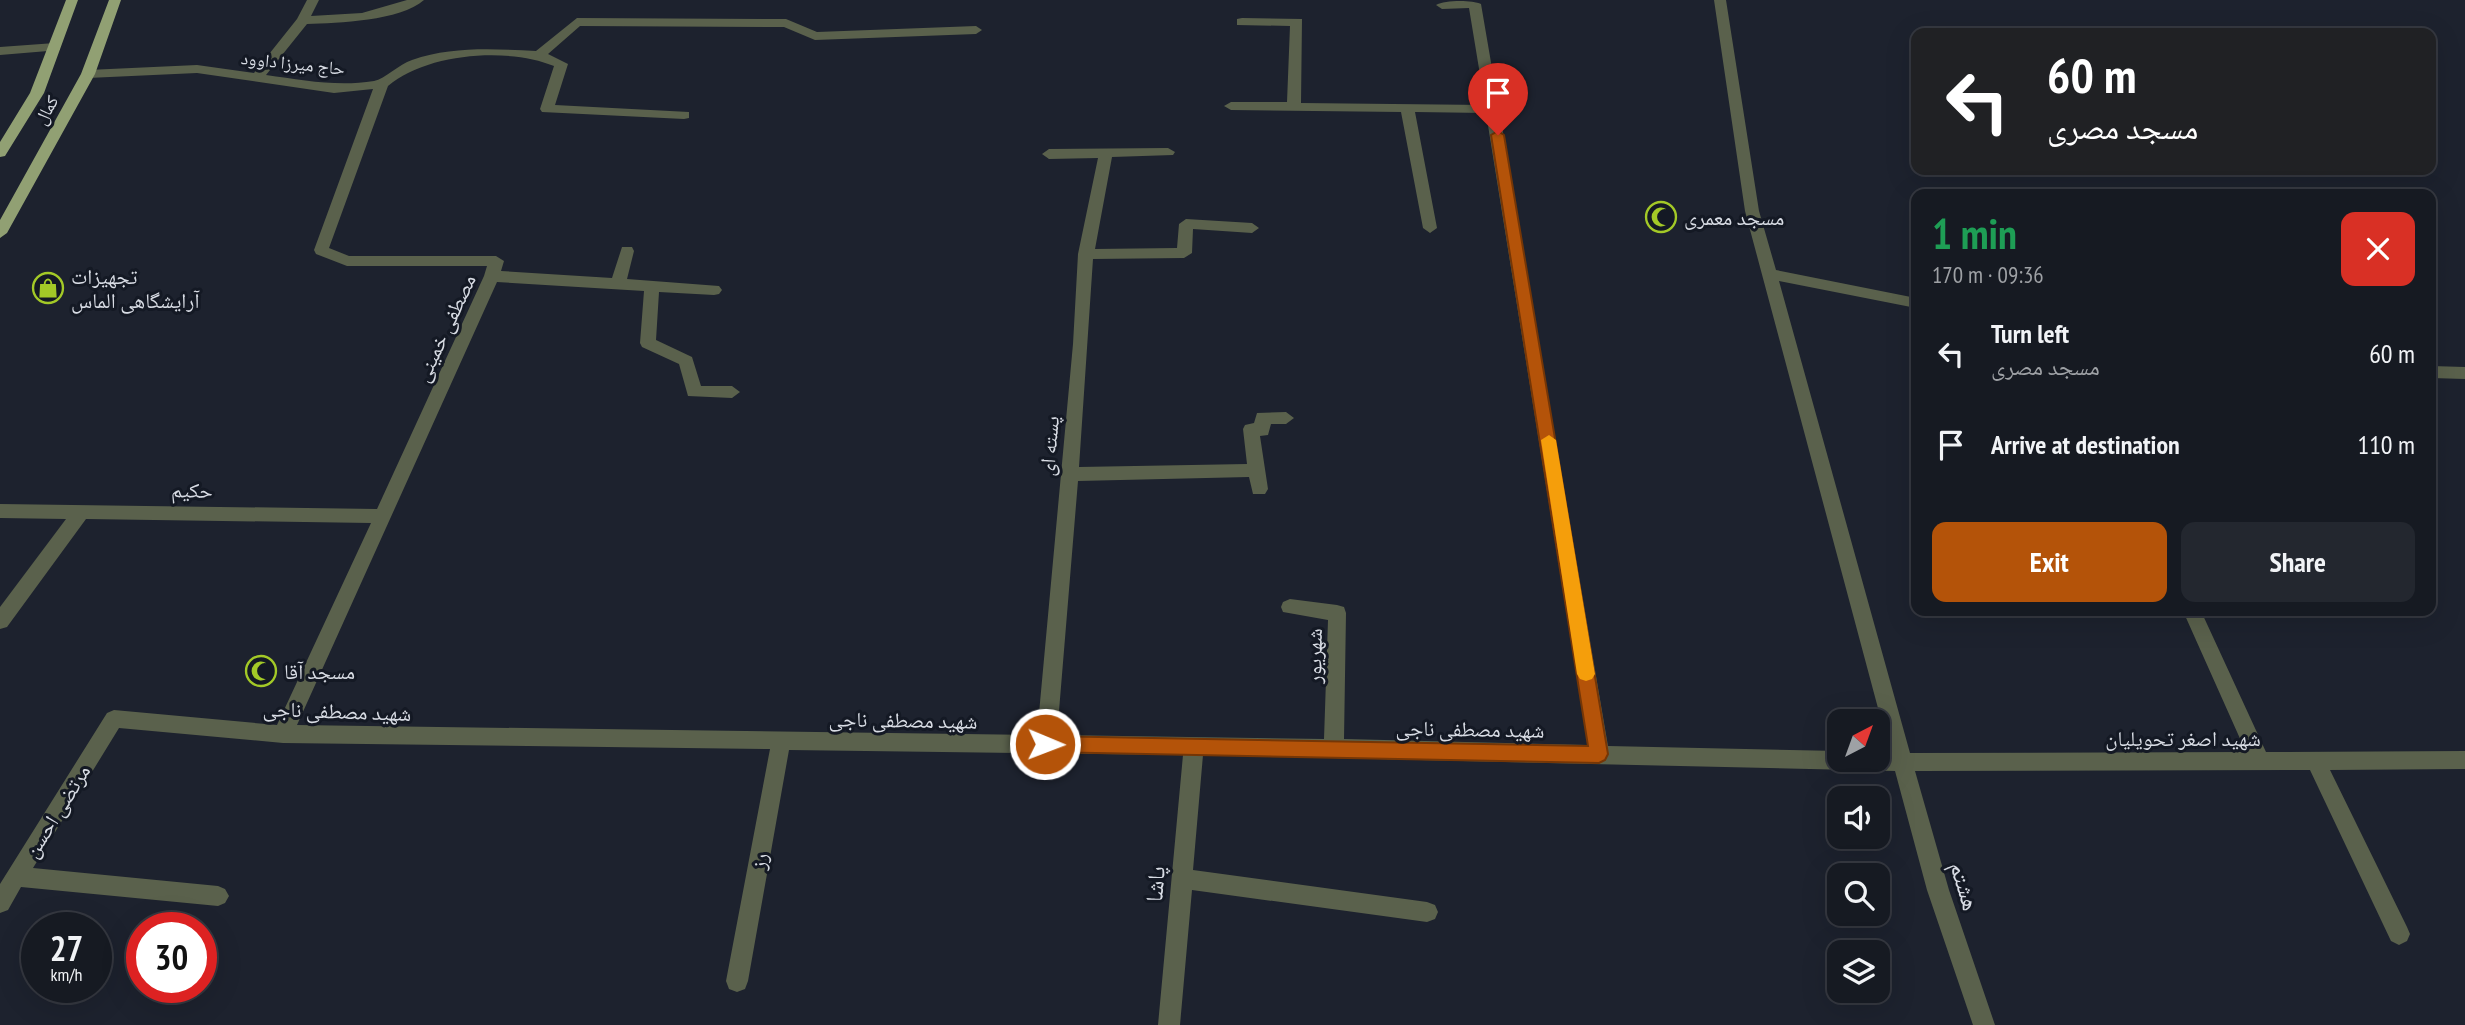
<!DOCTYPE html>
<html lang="en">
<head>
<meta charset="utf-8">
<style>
	:root { --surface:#161a22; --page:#23272f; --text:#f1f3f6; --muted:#9ea1a5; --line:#353840; --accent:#b45309 }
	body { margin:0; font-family:"PT Sans Narrow","Noto Naskh Arabic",sans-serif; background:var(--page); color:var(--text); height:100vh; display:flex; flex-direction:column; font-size:26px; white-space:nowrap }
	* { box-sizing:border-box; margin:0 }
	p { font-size:23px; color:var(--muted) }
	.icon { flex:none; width:38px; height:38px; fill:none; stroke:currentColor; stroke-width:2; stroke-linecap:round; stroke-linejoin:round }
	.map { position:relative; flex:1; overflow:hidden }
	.details { position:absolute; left:1911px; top:189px; width:525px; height:427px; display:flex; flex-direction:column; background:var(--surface); border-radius:14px; box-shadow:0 7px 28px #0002,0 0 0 2px var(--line) }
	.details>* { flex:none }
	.guide { position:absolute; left:1911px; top:28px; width:525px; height:147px; border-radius:14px; box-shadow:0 7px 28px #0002,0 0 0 2px var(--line); background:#202124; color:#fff; overflow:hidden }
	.needle { width:46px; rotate:41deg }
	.tools { position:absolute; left:1827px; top:709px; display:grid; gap:14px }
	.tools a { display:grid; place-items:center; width:63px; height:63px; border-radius:14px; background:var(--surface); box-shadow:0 7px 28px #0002,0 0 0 2px var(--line); font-size:35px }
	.speed { position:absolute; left:21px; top:912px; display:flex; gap:14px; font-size:35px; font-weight:700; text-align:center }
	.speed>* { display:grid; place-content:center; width:91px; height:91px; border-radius:50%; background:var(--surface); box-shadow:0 7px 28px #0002,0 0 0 2px var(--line); line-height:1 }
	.speed small { font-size:18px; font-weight:400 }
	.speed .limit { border:10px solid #d22; background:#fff; color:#111 }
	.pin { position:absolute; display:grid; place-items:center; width:60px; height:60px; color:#fff; margin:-72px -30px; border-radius:50% 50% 50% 0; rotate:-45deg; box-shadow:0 0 7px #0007 }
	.pin .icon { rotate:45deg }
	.me { position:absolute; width:77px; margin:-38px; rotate:91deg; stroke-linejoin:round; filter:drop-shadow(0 0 5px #0008) }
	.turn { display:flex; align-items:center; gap:24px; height:147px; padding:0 21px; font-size:32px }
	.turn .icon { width:91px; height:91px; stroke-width:2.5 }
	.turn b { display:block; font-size:49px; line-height:60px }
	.round { display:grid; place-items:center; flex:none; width:74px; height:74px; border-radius:14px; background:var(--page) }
	.head { display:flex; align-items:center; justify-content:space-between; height:119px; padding:0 21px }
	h1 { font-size:42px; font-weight:800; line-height:52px; color:#1e9e55 }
	.primary-button { display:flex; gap:14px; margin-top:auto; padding:14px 21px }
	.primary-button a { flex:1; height:80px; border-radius:14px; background:var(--accent); color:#fff; font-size:28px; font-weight:800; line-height:80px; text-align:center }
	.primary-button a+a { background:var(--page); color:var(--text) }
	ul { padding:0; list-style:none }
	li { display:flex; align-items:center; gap:21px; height:91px; padding:0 21px }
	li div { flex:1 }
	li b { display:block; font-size:26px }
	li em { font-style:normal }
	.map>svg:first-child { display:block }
</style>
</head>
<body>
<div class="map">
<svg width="2465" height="1025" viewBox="0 0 2465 1025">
	<rect width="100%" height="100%" fill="#1d222e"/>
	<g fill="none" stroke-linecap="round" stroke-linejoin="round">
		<path fill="#5a614c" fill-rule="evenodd" d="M307 0H319L311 16 362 13 407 0H424C400 21 338 23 307 24L266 75C303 80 337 87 374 81 385 79 399 64 412 60 452 46 495 49 536 51L577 18 786 19 817 32 976 26 982 30 976 34 815 40 784 27 580 26 548 54 568 64 555 105 689 112V118L684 119 542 112 540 109 554 66C508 47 427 53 388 86L329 248 349 256H496L504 261 501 271 612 278 622 247H632L634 251 627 279 719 286 722 290 719 294 714 295 659 292 656 340 692 357 701 386H732L740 392 732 398 688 396 679 364 642 347 640 343 644 291 497 282 297 725 1037 735 1073 344 1078 254 1098 158 1049 159 1042 154 1049 149 1168 148 1175 152 1173 155 1112 157 1095 249 1177 248 1179 224 1186 219 1252 223 1259 228 1252 233 1193 229 1192 253 1184 258 1093 259 1079 467 1247 464 1243 429 1245 425 1254 423 1257 413 1286 412 1294 418 1286 424H1271L1268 435 1260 436 1268 489 1265 494H1253L1249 477 1078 481 1057 735 1324 739 1328 620 1283 612 1281 607 1283 602 1290 599 1337 605 1344 607 1346 613 1344 739 1588 745 1486 113 1415 112 1437 228 1430 233 1423 228 1401 112 1231 110 1224 106 1231 102H1287L1290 26 1237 25V19L1242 18 1302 19 1301 103 1485 105 1469 8 1442 9 1436 5C1445 0 1472 0 1481 4L1608 746 1839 751V760H1878V752L1890 753 1745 211 1714 0H1726L1759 211 1776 270 1916 298V308L1779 281 1910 753 2246 752 2183 611H2201L2266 752 2465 751V769L2330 770 2407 927 2410 934 2407 941 2399 945 2391 941 2310 770 1915 771 1949 890 1995 1025H1973L1927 890 1895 771 1203 755 1193 870 1427 902 1435 905 1438 912 1435 919 1427 922 1192 890 1180 1025H1158L1183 755 789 750 748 981 745 989 737 992 729 989 726 981 770 749 283 743 119 728 33 868 218 886 225 889 229 896 225 903 218 906 21 887 8 910 0 913V884L107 713 114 710 277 725 371 523 86 519 7 627 0 629V607L66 519 0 518V504L377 509 484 276 487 266H347L316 254 314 250 373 89 334 93 197 73 88 78 81 74 88 70 197 65 254 73 297 19Z
			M55 43 60 44V50L0 55V47Z
			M2431 366 2465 367V379L2431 378Z"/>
		<path fill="#91a073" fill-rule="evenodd" d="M66 0H78L44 93 5 156 0 157V142L30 93Z
			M109 0H121L95 74 7 233 0 238V220L81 74Z"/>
	</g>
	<path fill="#b45309" stroke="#753606" stroke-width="2" d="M1498 131 1504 135 1608 754 1605 760 1599 763 1045 752 1039 750 1036 744 1039 738 1045 736 1588 746 1491 135Z"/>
	<path fill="#f59e0b" d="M1549 435 1556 440 1595 674 1592 679 1586 681 1580 679 1577 674 1541 440Z"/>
	<defs>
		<g id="mosque-ring" transform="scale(1.575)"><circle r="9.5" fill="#141924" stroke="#a3c927" stroke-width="1.5"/><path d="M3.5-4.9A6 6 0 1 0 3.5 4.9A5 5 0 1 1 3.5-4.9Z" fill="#a3c927"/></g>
		<g id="shop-ring" transform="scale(1.575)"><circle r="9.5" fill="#141924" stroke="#a3c927" stroke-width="1.5"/><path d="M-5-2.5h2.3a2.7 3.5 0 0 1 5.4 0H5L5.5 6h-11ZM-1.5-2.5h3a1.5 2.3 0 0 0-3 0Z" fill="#a3c927"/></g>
	</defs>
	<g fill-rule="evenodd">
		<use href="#mosque-ring" x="1661" y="217"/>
		<use href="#shop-ring" x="48" y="288"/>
		<use href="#mosque-ring" x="261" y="671"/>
	</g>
	<g text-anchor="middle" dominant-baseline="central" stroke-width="6" stroke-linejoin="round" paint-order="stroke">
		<g font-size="18" fill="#d8dce4" stroke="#141924">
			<text transform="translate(293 63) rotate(6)">حاج میرزا داوود</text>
			<text transform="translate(46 110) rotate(-61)">کمال</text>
		</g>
		<g font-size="21" fill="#d8dce4" stroke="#141924" text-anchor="start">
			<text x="1684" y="217">مسجد معمری</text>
			<text x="71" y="276">تجهیزات<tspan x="71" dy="24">آرایشگاهی الماس</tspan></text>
			<text x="284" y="671">مسجد آقا</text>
		</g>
		<g font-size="21" fill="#d8dce4" stroke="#141924">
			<text transform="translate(445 328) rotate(-65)">مصطفی خمینی</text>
			<text transform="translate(1049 446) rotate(-85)">پسته ای</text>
			<text transform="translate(192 490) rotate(1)">حکیم</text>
			<text transform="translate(1314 656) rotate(-89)">شهریور</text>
			<text transform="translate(337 711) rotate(2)">شهید مصطفی ناجی</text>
			<text transform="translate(903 720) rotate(1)">شهید مصطفی ناجی</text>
			<text transform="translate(1470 729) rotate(1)">شهید مصطفی ناجی</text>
			<text x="2183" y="738">شهید اصغر تحویلیان</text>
			<text transform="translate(57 811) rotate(-58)">مرتضی احسن</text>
			<text transform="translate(759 861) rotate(-80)">رز</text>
		</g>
		<g font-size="24" fill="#d8dce4" stroke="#141924">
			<text transform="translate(1155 884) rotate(-85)">پاشا</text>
			<text transform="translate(1965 886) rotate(73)">هشتم</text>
		</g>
	</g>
</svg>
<div class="tools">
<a><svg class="needle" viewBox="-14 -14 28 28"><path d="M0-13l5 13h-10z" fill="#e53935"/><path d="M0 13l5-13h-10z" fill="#9ea1a5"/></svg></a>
<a><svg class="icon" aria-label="sound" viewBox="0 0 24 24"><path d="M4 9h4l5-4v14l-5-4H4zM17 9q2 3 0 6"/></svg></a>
<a><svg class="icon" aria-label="search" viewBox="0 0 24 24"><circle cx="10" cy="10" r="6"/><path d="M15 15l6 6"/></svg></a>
<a><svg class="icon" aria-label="layers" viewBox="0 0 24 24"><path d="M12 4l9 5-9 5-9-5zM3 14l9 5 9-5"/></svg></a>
</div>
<div class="speed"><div>27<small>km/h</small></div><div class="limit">30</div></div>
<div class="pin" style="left:1498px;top:135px;background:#d93025"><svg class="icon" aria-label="arrive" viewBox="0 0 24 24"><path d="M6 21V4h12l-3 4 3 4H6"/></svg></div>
<svg class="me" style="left:1045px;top:744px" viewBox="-20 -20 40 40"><circle r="17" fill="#b45309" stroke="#fff" stroke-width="3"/><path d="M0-11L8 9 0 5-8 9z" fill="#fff"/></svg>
<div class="guide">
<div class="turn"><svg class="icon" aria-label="left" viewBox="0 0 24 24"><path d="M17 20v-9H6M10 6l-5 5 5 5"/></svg><div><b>60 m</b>مسجد مصری</div></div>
</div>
<section class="details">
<div class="head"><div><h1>1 min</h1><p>170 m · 09:36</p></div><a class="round" style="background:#d93025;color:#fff"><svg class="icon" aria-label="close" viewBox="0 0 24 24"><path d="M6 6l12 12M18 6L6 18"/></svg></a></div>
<ul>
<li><svg class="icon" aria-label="left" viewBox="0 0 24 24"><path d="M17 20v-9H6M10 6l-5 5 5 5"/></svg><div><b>Turn left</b><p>مسجد مصری</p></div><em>60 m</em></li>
<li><svg class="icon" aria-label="arrive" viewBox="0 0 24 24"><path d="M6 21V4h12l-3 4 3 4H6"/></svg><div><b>Arrive at destination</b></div><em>110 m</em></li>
</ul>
<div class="primary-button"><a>Exit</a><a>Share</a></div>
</section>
</div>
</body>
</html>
